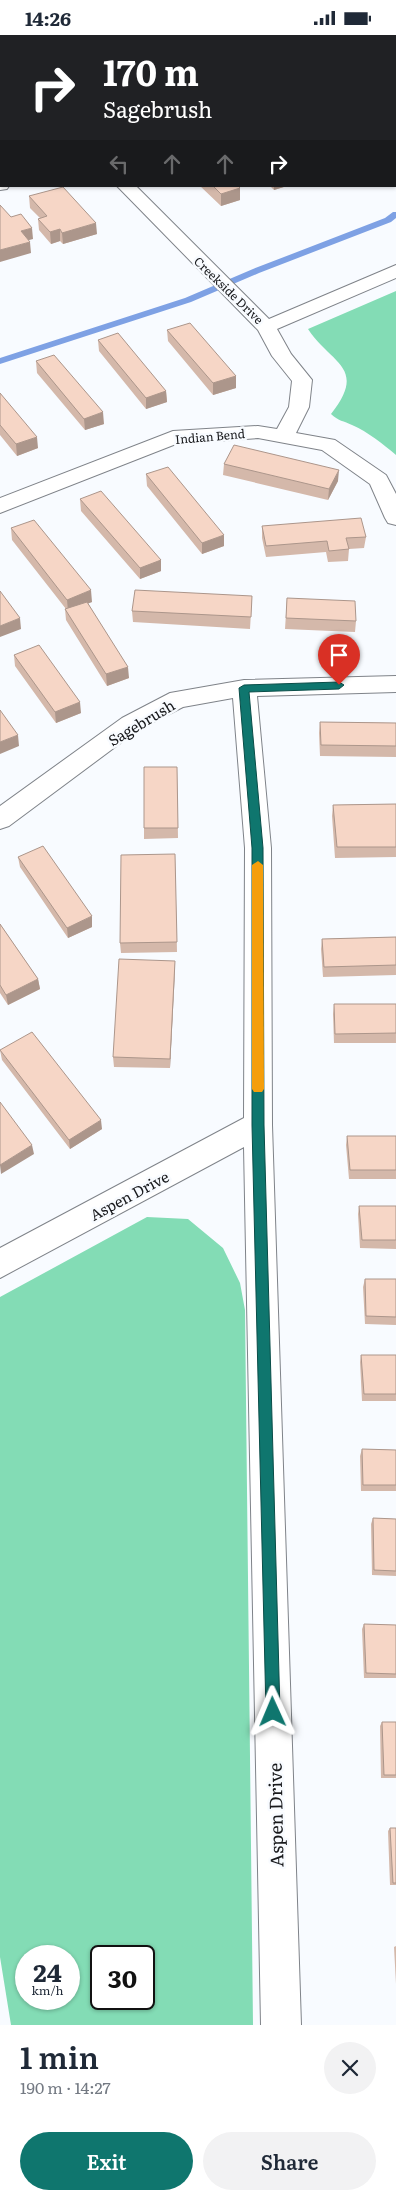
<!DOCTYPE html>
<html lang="en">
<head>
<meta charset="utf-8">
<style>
	:root { --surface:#fff; --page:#f2f2f3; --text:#1f2937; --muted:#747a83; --accent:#0f766e }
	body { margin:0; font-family:Literata,serif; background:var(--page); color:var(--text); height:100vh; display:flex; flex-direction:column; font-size:19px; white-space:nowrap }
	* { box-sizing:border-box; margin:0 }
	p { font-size:16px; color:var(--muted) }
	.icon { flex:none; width:28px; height:28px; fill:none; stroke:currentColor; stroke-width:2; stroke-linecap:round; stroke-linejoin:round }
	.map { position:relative; height:1990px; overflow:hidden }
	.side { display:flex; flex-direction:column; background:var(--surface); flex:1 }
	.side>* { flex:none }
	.top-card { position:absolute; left:0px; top:0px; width:396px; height:152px; box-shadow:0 1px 4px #0004; background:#202124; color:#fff; overflow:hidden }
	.speed { position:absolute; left:15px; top:1910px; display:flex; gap:10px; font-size:25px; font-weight:700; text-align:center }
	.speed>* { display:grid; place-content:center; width:65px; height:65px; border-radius:50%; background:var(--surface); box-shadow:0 1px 4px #0004; line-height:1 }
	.speed small { font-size:12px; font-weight:400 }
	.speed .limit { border:2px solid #111; border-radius:8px; background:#fff; color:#111 }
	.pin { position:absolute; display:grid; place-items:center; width:42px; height:42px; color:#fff; margin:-51px -21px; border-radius:50% 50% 50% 0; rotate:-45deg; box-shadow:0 0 5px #0007 }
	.pin .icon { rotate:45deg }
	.me { position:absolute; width:55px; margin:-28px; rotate:359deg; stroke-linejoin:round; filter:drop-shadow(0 0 4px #0008) }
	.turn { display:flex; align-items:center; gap:18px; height:105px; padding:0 20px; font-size:22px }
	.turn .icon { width:65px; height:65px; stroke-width:2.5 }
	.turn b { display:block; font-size:35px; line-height:42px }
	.lanes { display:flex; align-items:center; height:48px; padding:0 20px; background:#0003; justify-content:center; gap:25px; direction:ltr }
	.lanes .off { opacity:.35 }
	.round { display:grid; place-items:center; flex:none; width:52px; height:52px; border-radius:26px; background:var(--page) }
	.head { display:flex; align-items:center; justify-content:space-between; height:85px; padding:0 20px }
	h1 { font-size:30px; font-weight:600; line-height:38px }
	.button { display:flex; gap:10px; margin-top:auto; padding:10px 20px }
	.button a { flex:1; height:58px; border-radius:30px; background:var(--accent); color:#fff; font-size:20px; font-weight:600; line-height:58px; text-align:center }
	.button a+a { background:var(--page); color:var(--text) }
	.status { display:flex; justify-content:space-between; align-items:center; height:35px; padding:0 25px; background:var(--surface); direction:ltr }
	.status svg { height:14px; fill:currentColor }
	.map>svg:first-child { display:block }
</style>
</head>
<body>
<div class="status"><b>14:26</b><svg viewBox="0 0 49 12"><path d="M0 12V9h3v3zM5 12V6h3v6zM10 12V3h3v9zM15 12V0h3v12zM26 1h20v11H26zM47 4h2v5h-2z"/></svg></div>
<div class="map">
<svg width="396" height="1990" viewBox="0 0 396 1990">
	<rect width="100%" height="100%" fill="#f8fbff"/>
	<path fill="#83dcb5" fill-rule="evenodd" d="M396 256V420C383 409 368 397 352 390 344 386 338 386 331 379 368 332 331 329 308 294Z
		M147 1182 188 1184 223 1213 240 1248 245 1275 253 1990H11L0 1922V1262ZM26 1921H69V1964H26ZM101 1921H144V1964H101Z"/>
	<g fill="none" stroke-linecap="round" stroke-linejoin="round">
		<path fill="#7ea1e4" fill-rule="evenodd" d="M393 177H396V183L391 187 259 238 191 267 0 329V323L185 263 253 234 385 183Z"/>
		<g stroke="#7f8389" stroke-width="2">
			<path id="street" d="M0 145 1 151H9L7 154 0 155Z
				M117 151H136L269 284 396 230V243L277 294 291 319 312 345 309 372 296 398 335 405 386 440 396 459V490L388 488 385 483 370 449 322 415 258 403 176 409 0 478V463L173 396 258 391 277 394 289 372 292 346 272 321 258 295Z
				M396 641V657L257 661 271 813 272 1090 301 1990H261L244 1112 0 1243V1213L244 1083 245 813 233 663 183 672 138 695 9 791 0 794V771L122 683 170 658 244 645Z"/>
		</g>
		<use href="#street" fill="#fff" fill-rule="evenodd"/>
	</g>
	<path fill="#d4b8aa" d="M259 0H295L296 1H260Z
		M322 0H359L361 1H324Z
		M0 53H1V70L0 69Z
		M395 61H396V76L395 75Z
		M200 151H238L240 153V165L221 171Z
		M270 151H287L274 155Z
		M29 161 97 199 63 209 60 206 51 209 39 195 38 184 40 183 30 173Z
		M167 295 236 341V353L213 360 168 306Z
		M98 305 166 356 167 367 146 374 99 316Z
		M36 326 104 389 85 395 37 338Z
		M0 358 38 413 17 421 0 400Z
		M224 429 338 446 328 465 223 440Z
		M146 439 224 511 202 519 147 451Z
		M80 464 161 525V536L140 544 81 476Z
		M262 491 366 502 364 513 349 514 348 526 328 527 326 517 266 522 262 503Z
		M11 493 92 567 88 568 129 643 107 651 66 585 65 574H66L12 505Z
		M252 561 250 594 133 587 132 576Z
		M287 563 356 586 355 597 285 594Z
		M14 620 81 678 56 688 15 631Z
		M320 687 396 688V722L320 721 319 698Z
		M177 732 178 803 144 804V793Z
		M396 769V822L335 823 332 781 333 770Z
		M175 819 177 917 121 918 120 908Z
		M18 822 92 892 68 903 20 832Z
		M0 889 38 944 40 954 8 970 0 958Z
		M396 902V940L323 942 321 914 322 904Z
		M175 926 170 1033 114 1032 113 1022Z
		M334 969H396V1008H334L333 979Z
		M0 1015 102 1094 70 1114 2 1025Z
		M347 1101H396V1144H349L346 1110Z
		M359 1171H396V1214L360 1213 358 1179Z
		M365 1244H396V1290L365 1289 363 1252Z
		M361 1320H396V1366H362L360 1327Z
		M362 1414 396 1415V1456H361L360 1421Z
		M373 1483 396 1484V1541L372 1540 371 1489Z
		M364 1589 396 1590V1643H364L362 1594Z
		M382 1687H396V1743H381L380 1691Z
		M390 1793H396V1850H390L388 1796Z
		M396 1911V1949L394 1912Z"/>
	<path fill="#ac968b" d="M395 106H396V117H395Z
		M274 151H287L274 155Z
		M240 153V165L221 171V159Z
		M96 188 97 199 63 209 62 198Z
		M32 193 33 204 22 207 21 196Z
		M60 194V206L51 209 50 197Z
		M30 207 31 218 0 227V215Z
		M236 341V353L213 360V348Z
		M166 356 167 367 146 374V363Z
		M103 377 104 389 85 395 84 384Z
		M37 402 38 413 17 421 16 409Z
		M339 435 338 446 328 465 329 454Z
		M224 500V511L202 519V508Z
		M161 525V536L140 544V533Z
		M91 555 92 567 68 576 67 565Z
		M20 583 21 594 0 602V591Z
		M128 632 129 643 107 651 106 639Z
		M80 667 81 678 56 688 55 677Z
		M18 700 19 711 0 719V707Z
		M92 881V892L68 903 67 893Z
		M175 926V936L170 1033V1024Z
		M38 944 40 954 8 970 6 960Z
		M101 1085 102 1094 70 1114 69 1105Z
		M32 1110 34 1119 1 1139 0 1130Z"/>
	<path fill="#f6d6c6" stroke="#ac968b" d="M204 0H226L228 1H205Z
		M272 0H295L296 1H273Z
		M337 0H359L361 1H338Z
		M395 96 396 97V106H395Z
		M213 151H238L240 153 221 159Z
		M63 152 96 188 62 198 60 194 50 197 38 184 47 181 29 161Z
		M0 170 11 182 21 179 32 193 21 196 30 207 0 215Z
		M190 288 236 341 213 348 167 295Z
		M118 298 166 356 146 363 98 305Z
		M54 320 103 377 84 384 36 326Z
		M0 358 37 402 16 409 0 390Z
		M234 410 339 435 329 454 224 429Z
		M168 432 224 500 202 508 146 439Z
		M101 456 161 525 140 533 80 464Z
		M361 483 366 502 346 503 349 514 329 516 327 506 266 511 262 491Z
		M34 485 91 555 67 565 11 493Z
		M135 555 252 561 251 582 132 576Z
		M0 556 20 583 0 591Z
		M287 563 355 566 356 586 286 583Z
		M87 567 128 632 106 639 65 574Z
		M39 610 80 667 55 677 14 620Z
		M0 675 18 700 0 707Z
		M320 687 396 688V711L321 710Z
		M144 732H177L178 793H144Z
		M396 769V812H337L333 770Z
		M43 811 92 881 67 893 18 822Z
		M175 819 177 907 120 908 121 820Z
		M0 889 38 944 6 960 0 950Z
		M396 902V930L324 932 322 904Z
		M119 924 175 926 170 1024 113 1022Z
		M334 969H396V998L335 999Z
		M32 997 101 1085 69 1105 0 1015Z
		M0 1067 32 1110 0 1130Z
		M347 1101H396V1135H350Z
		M359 1171H396V1205H362Z
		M365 1244H396V1282L366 1281Z
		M361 1320H396V1359H364Z
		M362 1414 396 1415V1450H363Z
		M373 1483 396 1484V1536L374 1535Z
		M364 1589 396 1590V1639L366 1638Z
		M382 1687H396V1740H384Z
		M390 1793H396V1848H393Z"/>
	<path fill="#0f766e" stroke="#0a4d48" d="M339 647 344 650 339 654 249 657 263 813 264 1090 280 1677 278 1682 273 1684 268 1682 266 1677 252 1090V813L239 653 244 650Z"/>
	<path fill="#f59e0b" d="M258 826 263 830 264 1054 262 1057H254L252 1054V830Z"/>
	<g text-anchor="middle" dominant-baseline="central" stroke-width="5" stroke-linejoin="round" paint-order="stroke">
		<g font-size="12" fill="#18191c" stroke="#f8fbff">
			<text transform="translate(229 255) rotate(44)">Creekside Drive</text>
			<text transform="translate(210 401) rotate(-5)">Indian Bend</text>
		</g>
		<g font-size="15" fill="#18191c" stroke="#f8fbff">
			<text transform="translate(141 687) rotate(-31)">Sagebrush</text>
			<text transform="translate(129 1160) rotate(-28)">Aspen Drive</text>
		</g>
		<g font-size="18" fill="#18191c" stroke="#f8fbff">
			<text transform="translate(275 1780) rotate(-91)">Aspen Drive</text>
		</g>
	</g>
</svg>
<div class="speed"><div>24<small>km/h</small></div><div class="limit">30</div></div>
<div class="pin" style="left:339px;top:650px;background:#d93025"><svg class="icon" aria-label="arrive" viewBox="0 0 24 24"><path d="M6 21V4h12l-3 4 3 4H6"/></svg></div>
<svg class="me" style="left:273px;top:1677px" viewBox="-20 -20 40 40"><path d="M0-17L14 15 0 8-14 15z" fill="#0f766e" stroke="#fff" stroke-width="4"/></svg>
<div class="top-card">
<div class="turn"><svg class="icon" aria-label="right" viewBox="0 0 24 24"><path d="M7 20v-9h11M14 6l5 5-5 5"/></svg><div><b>170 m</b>Sagebrush</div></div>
<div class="lanes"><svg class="icon off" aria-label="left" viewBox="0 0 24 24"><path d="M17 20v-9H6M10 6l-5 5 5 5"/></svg><svg class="icon off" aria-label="ahead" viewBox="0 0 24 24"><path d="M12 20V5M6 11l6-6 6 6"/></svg><svg class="icon off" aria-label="ahead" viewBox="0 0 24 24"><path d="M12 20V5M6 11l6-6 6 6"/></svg><svg class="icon" aria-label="right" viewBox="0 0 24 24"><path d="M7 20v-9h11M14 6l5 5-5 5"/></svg></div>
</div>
</div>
<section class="side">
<div class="head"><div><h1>1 min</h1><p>190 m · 14:27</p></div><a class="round"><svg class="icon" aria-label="close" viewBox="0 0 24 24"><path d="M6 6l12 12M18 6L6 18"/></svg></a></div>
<div class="button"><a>Exit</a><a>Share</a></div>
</section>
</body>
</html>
